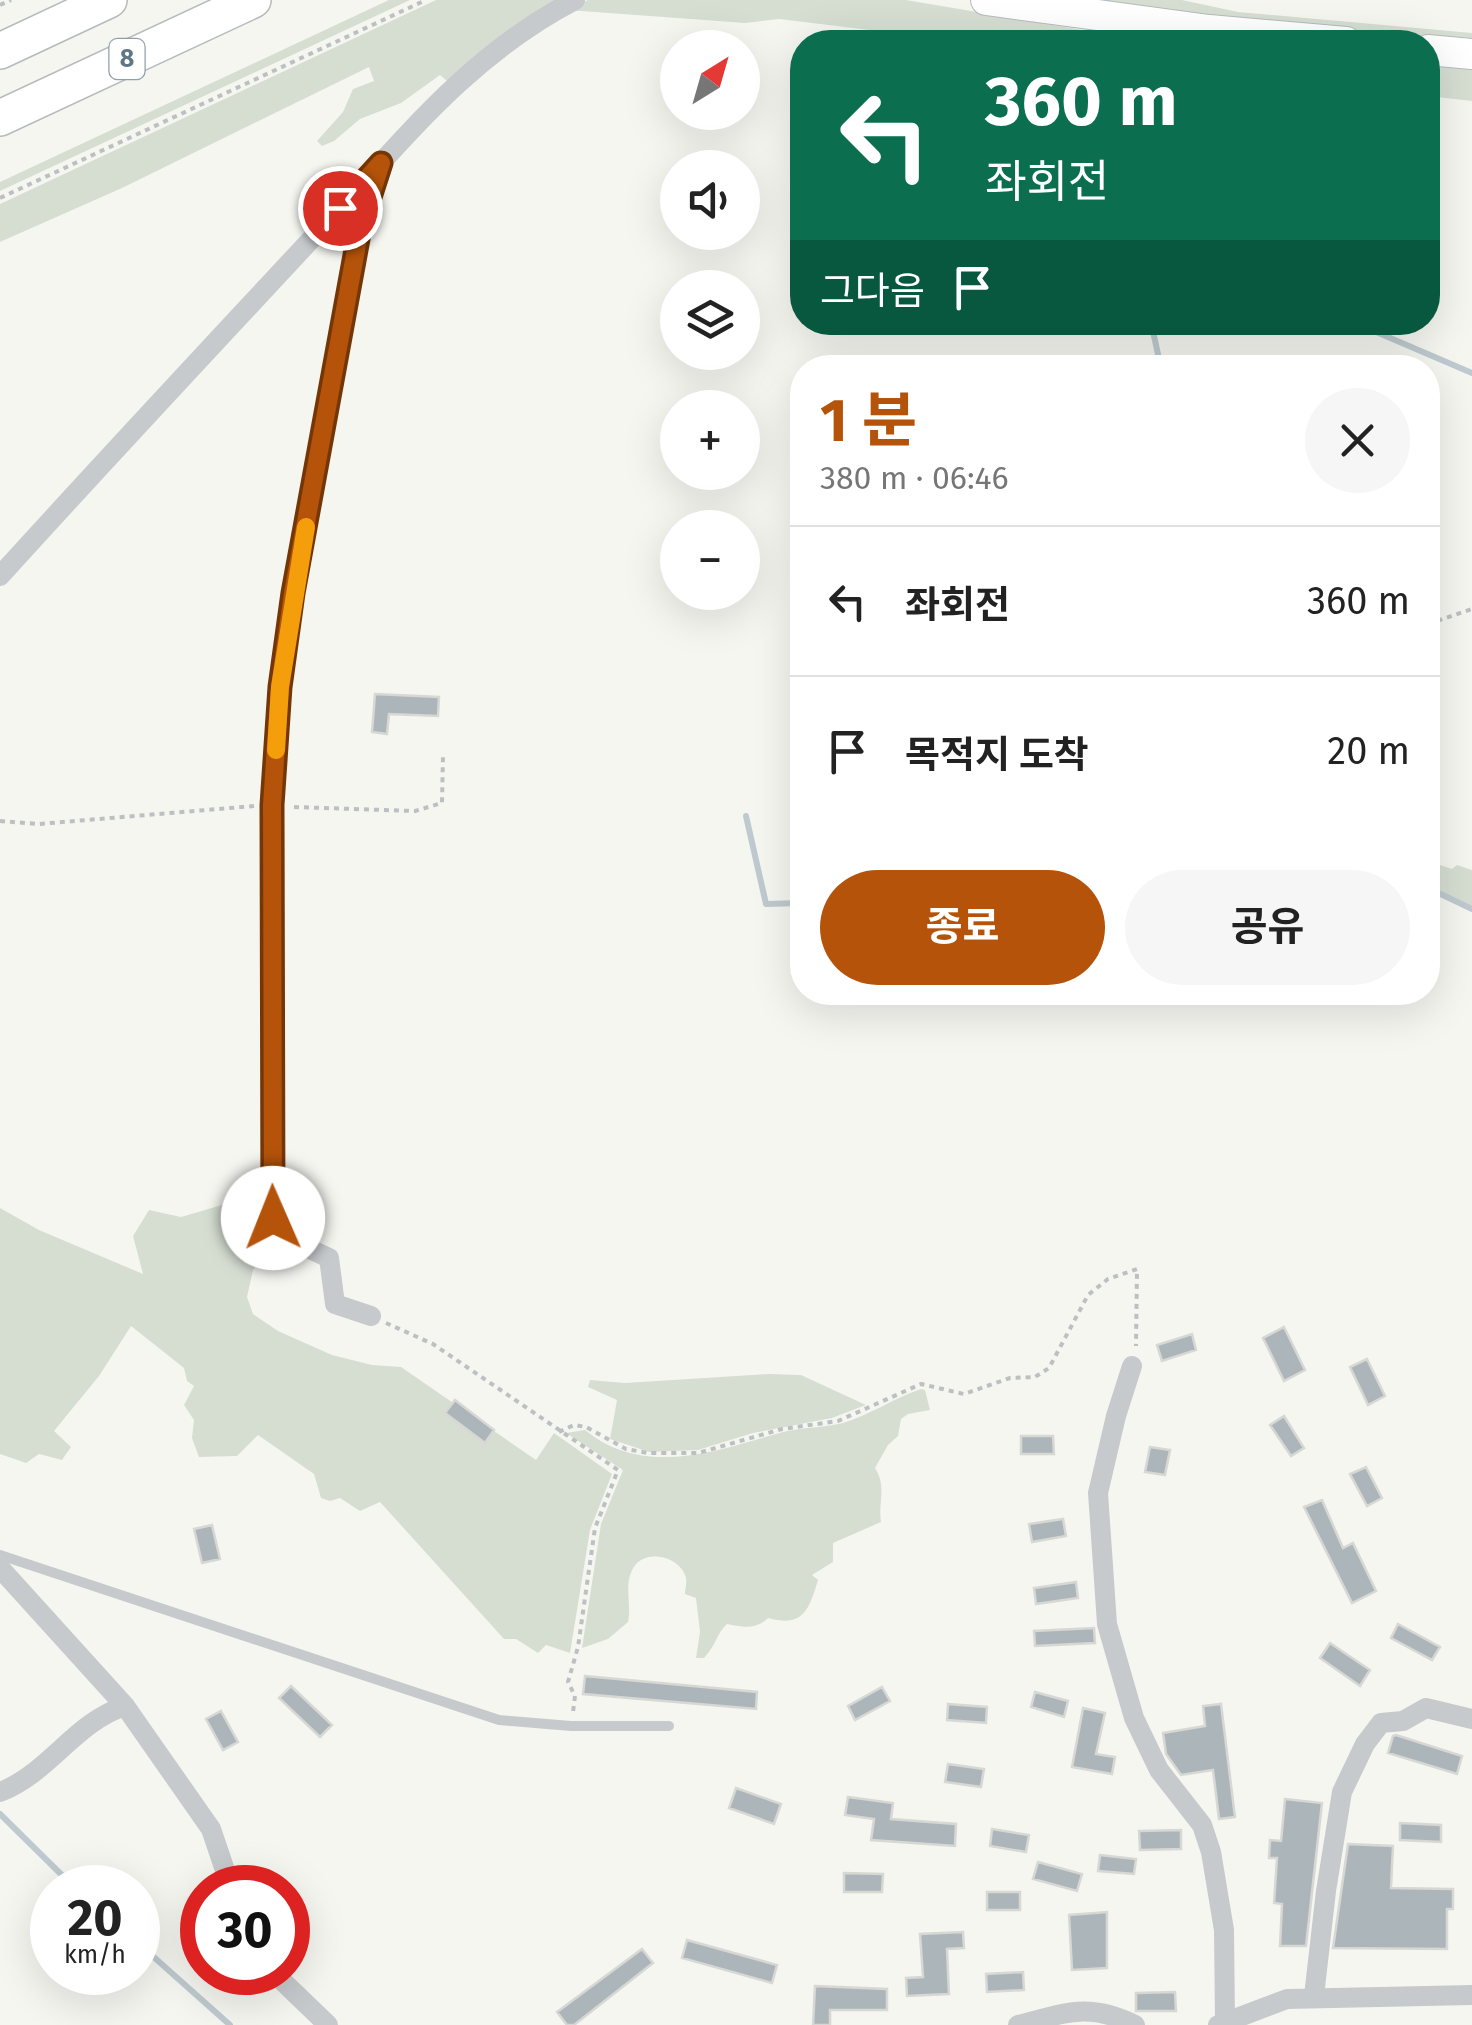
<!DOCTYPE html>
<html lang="ko">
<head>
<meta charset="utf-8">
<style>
	:root { --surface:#fff; --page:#f6f6f6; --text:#222; --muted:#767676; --line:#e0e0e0; --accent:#b45309 }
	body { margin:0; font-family:"Fira Sans","Noto Sans KR",sans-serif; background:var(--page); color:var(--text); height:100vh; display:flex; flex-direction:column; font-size:38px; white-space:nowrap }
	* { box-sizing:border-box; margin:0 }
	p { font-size:32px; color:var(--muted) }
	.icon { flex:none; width:55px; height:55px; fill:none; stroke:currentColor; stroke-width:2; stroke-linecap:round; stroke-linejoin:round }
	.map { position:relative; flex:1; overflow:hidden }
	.panel { position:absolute; left:790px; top:355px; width:650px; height:650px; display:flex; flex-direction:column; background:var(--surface); border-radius:40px; box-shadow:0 10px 40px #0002 }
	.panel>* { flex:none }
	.hud { position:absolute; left:790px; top:30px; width:650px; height:305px; border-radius:40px; box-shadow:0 10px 40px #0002; background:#0b6e4f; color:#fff; overflow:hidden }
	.needle { width:65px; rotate:37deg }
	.tools { position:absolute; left:660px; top:30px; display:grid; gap:20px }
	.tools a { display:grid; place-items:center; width:100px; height:100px; border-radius:50%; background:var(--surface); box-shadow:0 10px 40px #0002; font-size:50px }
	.speed { position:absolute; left:30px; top:1865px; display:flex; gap:20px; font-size:50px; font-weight:700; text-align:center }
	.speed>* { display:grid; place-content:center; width:130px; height:130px; border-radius:50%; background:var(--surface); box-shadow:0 10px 40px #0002; line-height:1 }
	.speed small { font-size:25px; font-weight:400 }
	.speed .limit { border:15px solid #d22; background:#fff; color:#111 }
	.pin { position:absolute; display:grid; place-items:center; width:85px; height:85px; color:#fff; margin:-42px; border:5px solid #fff; border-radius:50%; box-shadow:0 2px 10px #0007 }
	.me { position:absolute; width:110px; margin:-55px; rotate:359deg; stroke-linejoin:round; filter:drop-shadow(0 0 8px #0008) }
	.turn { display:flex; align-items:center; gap:35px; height:210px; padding:0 30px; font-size:45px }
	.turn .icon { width:130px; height:130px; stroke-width:2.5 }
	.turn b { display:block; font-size:70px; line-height:85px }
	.then { display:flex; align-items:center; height:95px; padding:0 30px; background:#0003; gap:20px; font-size:38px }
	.round { display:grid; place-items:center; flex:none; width:105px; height:105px; border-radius:52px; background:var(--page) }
	.summary { display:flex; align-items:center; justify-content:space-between; height:170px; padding:0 30px }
	h1 { font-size:60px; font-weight:700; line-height:75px; color:var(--accent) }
	.button { display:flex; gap:20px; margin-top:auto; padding:20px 30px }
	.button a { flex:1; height:115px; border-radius:60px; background:var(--accent); color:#fff; font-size:40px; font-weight:700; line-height:115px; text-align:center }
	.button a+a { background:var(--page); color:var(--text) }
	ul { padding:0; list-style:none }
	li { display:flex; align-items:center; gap:30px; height:150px; padding:0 30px; border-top:2px solid var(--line) }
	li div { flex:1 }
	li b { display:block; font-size:38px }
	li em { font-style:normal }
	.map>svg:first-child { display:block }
</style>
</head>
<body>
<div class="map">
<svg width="1472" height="2025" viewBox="0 0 1472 2025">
	<rect width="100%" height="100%" fill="#f6f6f1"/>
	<path fill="#d6ded2" d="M389 0H410L0 191V182Z
		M436 0H560L447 81 440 75 401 103 360 119 334 141 322 146 317 141 343 112 353 89 374 81 369 67 122 188 0 242V204Z
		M588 0H906L1117 36 1178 42H968L779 19 745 23 568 10Z
		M1111 0H1182L1238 12 1472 33V44L1114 8Z
		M1428 65 1472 68V101L1428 96Z
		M1428 857 1431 862 1452 869 1457 865 1472 870V908L1428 885Z
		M268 1204 293 1246 262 1259 253 1270 247 1297 253 1314 278 1331 332 1355 372 1365 401 1367 536 1460 554 1433 612 1474 590 1530 570 1653 546 1645 538 1653 516 1639H504L380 1502 360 1511 340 1498 330 1501 321 1498 314 1474 258 1435 237 1456 199 1457 192 1438 194 1420 184 1405 194 1386 187 1381 184 1368 131 1326 99 1376 54 1431 71 1447 62 1460 39 1454 26 1463 0 1454V1208L39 1230 143 1274 133 1236 149 1210 181 1217 222 1205Z
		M769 1374 801 1375 866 1405 832 1418 753 1433 698 1450 649 1452 610 1439 617 1400 588 1387 590 1380 625 1383Z
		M921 1389 925 1390 930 1410 908 1414 901 1419 898 1436 888 1445 875 1468C887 1487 878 1501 881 1522L833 1543V1562L812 1575 818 1580C809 1610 803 1628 768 1618 756 1630 742 1627 727 1624 717 1633 716 1645 704 1658H696L700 1632 696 1598 685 1594C685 1591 687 1581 686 1578 681 1557 646 1548 634 1567 623 1583 632 1604 628 1622L608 1639 582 1648 601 1524 623 1470 566 1433 585 1430C645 1479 718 1450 783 1432 803 1427 824 1428 843 1423 870 1415 894 1398 921 1389Z"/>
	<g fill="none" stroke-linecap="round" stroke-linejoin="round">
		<path stroke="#becacf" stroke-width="6" d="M1108 0V1
			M1151 322 1161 368
			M1353 322 1472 373
			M746 816 766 904 802 903
			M1428 888 1472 909
			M0 1814 75 1888
			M138 1943 230 2025"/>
	</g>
	<path fill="#acb6ba" stroke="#d7d7d4" stroke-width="2.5" d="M375 694 439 697 438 716 389 714 387 734 372 732Z
		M1284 1327 1305 1370 1284 1381 1263 1338Z
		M1192 1334 1196 1350 1162 1361 1157 1345Z
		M1367 1359 1385 1396 1368 1405 1350 1367Z
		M455 1400 494 1430 485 1443 445 1413Z
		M1284 1416 1304 1448 1291 1456 1270 1425Z
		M1021 1436H1053L1054 1454H1021Z
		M1150 1447 1170 1450 1165 1475 1145 1472Z
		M1366 1467 1382 1498 1367 1506 1350 1474Z
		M1322 1500 1343 1548 1353 1543 1376 1591 1352 1603 1304 1507Z
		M1063 1519 1066 1536 1032 1542 1029 1524Z
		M212 1525 220 1559 202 1563 194 1529Z
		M1076 1582 1078 1598 1036 1604 1034 1588Z
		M1398 1624 1440 1647 1432 1660 1391 1638Z
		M1094 1628 1095 1643 1035 1646 1034 1631Z
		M1330 1643 1370 1670 1360 1686 1320 1658Z
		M585 1676 757 1692 756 1709 583 1694Z
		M291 1686 332 1725 320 1737 279 1698Z
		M882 1687 890 1701 855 1720 848 1706Z
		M1035 1692 1068 1701 1064 1717 1031 1707Z
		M948 1704 987 1707 986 1723 947 1720Z
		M1221 1704 1235 1817 1219 1819 1213 1770 1181 1775 1166 1754 1163 1733 1205 1726 1203 1706Z
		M1083 1708 1105 1713 1096 1754 1115 1757 1112 1774 1072 1767Z
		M221 1711 238 1742 223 1750 206 1719Z
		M1396 1735 1462 1756 1457 1774 1388 1753 1393 1736Z
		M948 1764 984 1769 981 1787 945 1782Z
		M736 1788 781 1804 774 1824 729 1808Z
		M848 1797 893 1803 891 1819 956 1824 955 1846 871 1840 874 1819 845 1815Z
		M1285 1799 1322 1803 1306 1946H1280L1282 1904 1274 1903 1277 1858H1269L1270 1840 1281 1841Z
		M1400 1823 1441 1825V1842L1400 1840Z
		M992 1829 1029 1835 1026 1852 990 1846Z
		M1181 1830V1849L1140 1850 1139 1831Z
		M1348 1844 1393 1846 1391 1888 1453 1889V1909H1447V1949L1333 1948Z
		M1100 1855 1136 1859 1134 1874 1098 1871Z
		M1038 1862 1082 1874 1077 1891 1033 1879Z
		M844 1873 883 1874 882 1892H844Z
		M987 1892H1020V1910H987Z
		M1107 1912V1968L1072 1970 1069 1915Z
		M963 1932 964 1948 947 1949 949 1994 907 1996 906 1978 923 1977 920 1934Z
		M687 1940 777 1965 772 1983 682 1958Z
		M642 1949 653 1963 574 2025H567L557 2012Z
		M1023 1972 1024 1990 987 1992 986 1974Z
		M815 1986 887 1989V2010H830V2025H813Z
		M1175 1992 1176 2011H1136V1993Z"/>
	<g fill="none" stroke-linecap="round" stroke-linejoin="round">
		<g stroke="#b7bbbf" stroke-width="32">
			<path id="primary" d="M986 0 1209 30 1346 42
				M1428 50 1472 54"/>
		</g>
		<g stroke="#b6babd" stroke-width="38">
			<path id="motorway" d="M0 51 109 0
				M0 118 253 0"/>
		</g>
		<path stroke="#bdc0c2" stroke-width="4" stroke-dasharray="5 5" stroke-linecap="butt" d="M0 5 11 0
			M0 198 426 0
			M1428 624 1472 609
			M294 807 415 811 442 803 443 755
			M0 821 39 824 254 806
			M386 1323 433 1344 618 1470 595 1528 578 1647 568 1682 575 1696 573 1712
			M559 1432 574 1425 586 1427 626 1449 648 1453H698L782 1429 838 1421 921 1384 964 1394 1010 1378 1035 1377 1049 1368 1088 1295 1108 1279 1137 1269 1136 1346"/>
		<path stroke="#c7cacd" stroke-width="10" d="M0 1555 499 1720 571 1726H669"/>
		<path stroke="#c7cacd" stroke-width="20" d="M0 576C105 460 212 346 318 232 400 144 467 56 575 0
			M371 1316 335 1304 329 1258 295 1242 273 1218V805L280 687 293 593 359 228 381 163
			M1132 1366 1116 1416 1098 1493 1107 1624 1134 1718 1159 1770 1202 1825 1211 1852 1224 1930 1225 2022
			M0 1568 125 1706 211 1829 231 1888
			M0 1792C48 1774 75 1722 125 1706
			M273 1972 328 2025
			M1314 1996 1326 1891 1342 1792 1365 1744 1381 1723 1403 1721 1426 1708 1472 1719
			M1018 2025C1066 2013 1088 2002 1135 2025
			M1218 2025 1287 1999 1472 1995"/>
		<use href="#primary" stroke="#fff" stroke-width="30"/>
		<use href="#motorway" stroke="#fff" stroke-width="35"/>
	</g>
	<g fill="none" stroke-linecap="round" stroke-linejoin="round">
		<g stroke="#753606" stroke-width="25">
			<path id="route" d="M273 1218 272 805 280 687 293 593 360 228 381 163 340 208"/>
		</g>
		<use href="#route" stroke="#b45309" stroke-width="18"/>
		<path stroke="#f59e0b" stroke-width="18" d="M276 750 280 687 306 527"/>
	</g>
	<g text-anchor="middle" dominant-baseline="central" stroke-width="10" stroke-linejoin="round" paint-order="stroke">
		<rect fill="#fff" stroke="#909faa" stroke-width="2.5" x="109.5" y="39" width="35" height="40" rx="8"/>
		<g font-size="25" font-weight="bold" fill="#617685">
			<text x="127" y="59">8</text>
		</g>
	</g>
</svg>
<div class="tools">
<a><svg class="needle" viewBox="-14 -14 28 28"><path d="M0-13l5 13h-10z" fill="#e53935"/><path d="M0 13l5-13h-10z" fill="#767676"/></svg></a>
<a><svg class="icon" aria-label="sound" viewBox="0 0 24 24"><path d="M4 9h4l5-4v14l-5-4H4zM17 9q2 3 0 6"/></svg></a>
<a><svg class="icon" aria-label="layers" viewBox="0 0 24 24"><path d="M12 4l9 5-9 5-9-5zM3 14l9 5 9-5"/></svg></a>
<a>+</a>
<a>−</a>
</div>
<div class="speed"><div>20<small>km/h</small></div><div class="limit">30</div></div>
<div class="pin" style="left:340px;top:208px;background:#d93025"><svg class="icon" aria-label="arrive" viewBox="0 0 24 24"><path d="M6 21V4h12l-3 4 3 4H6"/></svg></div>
<svg class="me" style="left:273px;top:1218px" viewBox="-20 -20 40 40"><circle r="19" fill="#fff"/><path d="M0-13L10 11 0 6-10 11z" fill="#b45309"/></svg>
<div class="hud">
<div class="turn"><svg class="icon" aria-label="left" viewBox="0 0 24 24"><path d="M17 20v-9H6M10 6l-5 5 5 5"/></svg><div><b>360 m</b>좌회전</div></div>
<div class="then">그다음<svg class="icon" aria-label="arrive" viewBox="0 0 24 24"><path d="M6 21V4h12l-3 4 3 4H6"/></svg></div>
</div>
<section class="panel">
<div class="summary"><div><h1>1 분</h1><p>380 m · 06:46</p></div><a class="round"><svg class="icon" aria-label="close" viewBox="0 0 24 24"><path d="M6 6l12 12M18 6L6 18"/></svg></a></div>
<ul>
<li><svg class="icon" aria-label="left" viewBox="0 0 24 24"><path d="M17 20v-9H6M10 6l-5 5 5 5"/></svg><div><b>좌회전</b></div><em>360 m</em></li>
<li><svg class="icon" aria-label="arrive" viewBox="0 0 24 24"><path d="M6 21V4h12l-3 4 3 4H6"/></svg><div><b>목적지 도착</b></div><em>20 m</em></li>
</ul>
<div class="button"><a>종료</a><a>공유</a></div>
</section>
</div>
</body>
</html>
